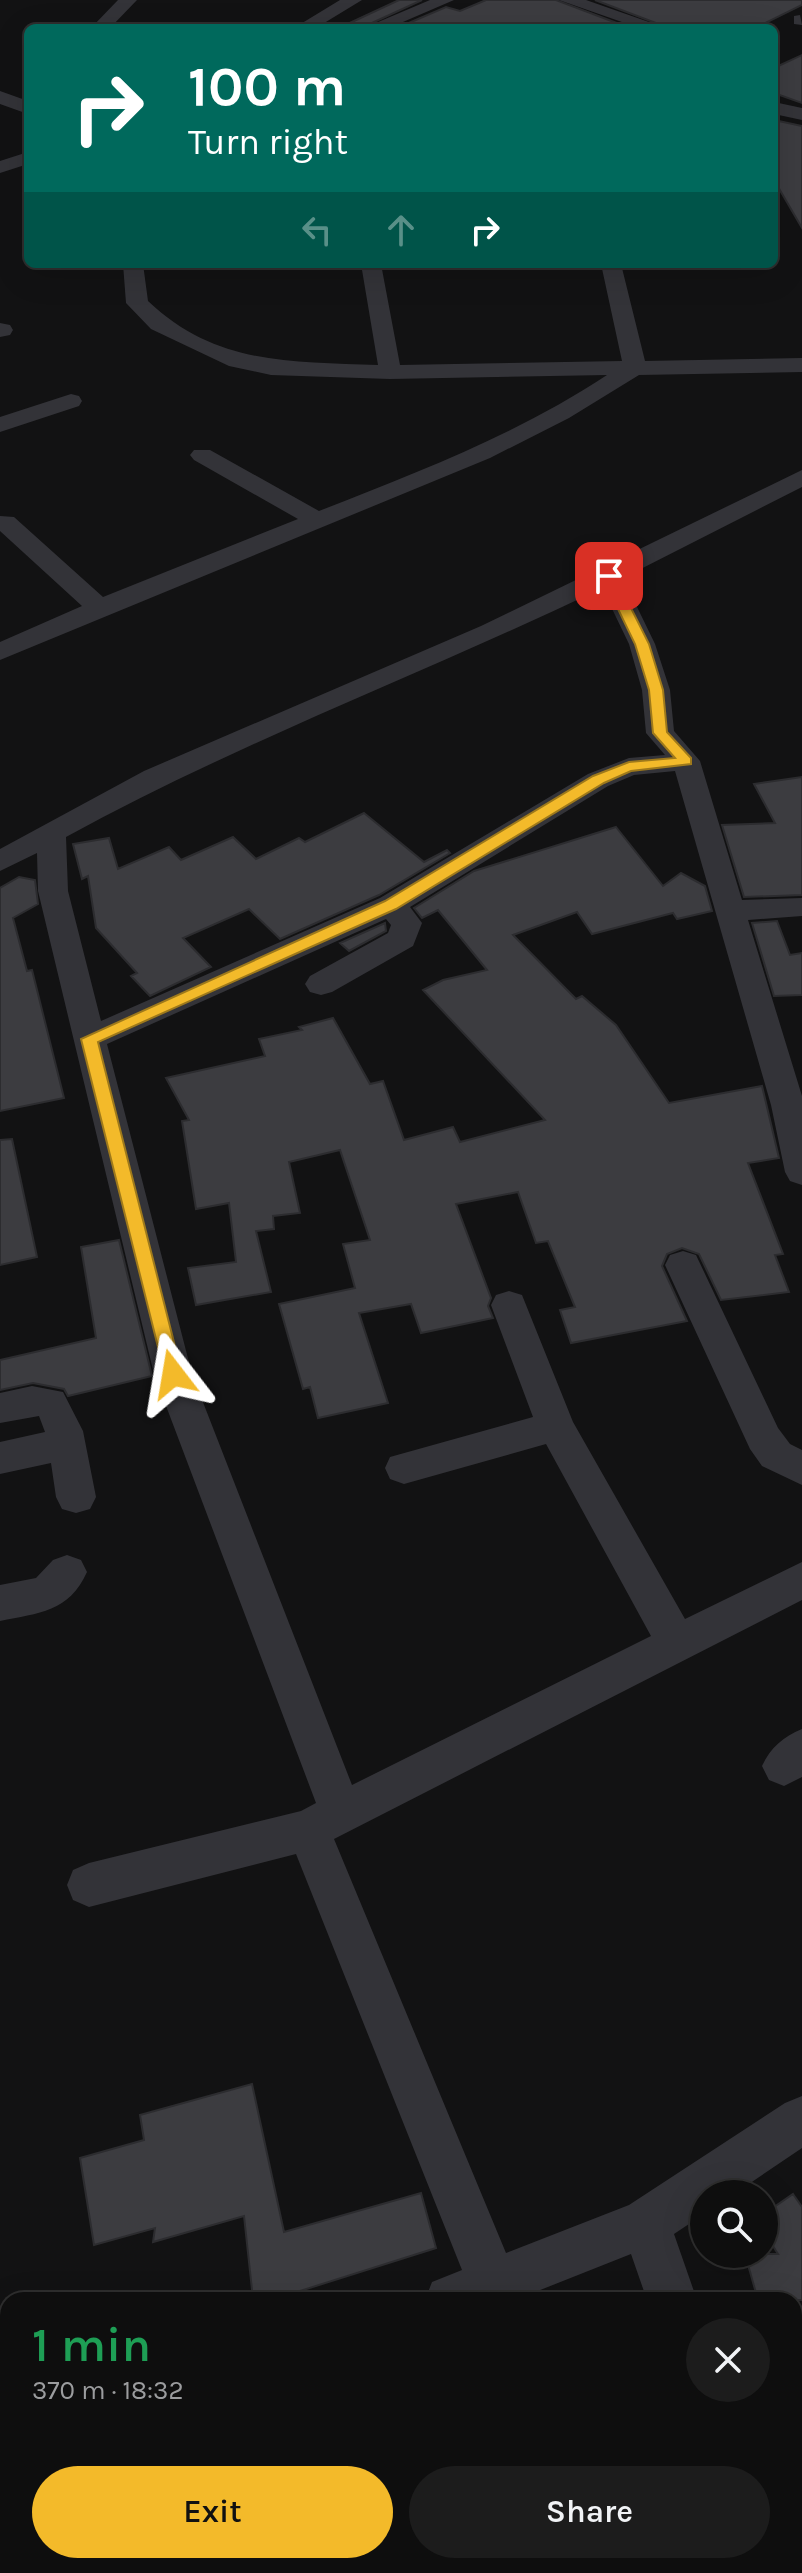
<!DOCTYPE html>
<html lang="en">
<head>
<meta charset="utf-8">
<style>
	:root { --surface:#0e0e0e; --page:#1c1c1c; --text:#f1f3f6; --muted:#9b9c9e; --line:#2e2e2e; --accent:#f3ba2a }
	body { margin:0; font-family:Karla,sans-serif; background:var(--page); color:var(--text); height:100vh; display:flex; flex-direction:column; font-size:30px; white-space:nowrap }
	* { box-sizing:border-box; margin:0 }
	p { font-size:26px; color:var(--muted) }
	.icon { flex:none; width:44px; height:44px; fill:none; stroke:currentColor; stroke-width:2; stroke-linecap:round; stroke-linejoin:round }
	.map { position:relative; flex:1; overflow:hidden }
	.drawer { position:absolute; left:0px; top:2292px; width:802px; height:282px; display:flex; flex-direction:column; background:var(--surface); border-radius:24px 24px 0 0; box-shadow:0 8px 32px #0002,0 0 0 2px var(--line) }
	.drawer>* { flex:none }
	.guide { position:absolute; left:24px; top:24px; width:754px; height:244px; border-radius:12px; box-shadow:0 8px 32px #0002,0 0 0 2px var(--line); background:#00695c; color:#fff; overflow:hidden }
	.controls { position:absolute; left:690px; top:2180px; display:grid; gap:16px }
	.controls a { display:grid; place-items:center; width:88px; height:88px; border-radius:50%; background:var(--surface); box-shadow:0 8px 32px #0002,0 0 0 2px var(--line); font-size:40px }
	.pin { position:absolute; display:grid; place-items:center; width:68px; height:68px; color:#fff; margin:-34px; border-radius:16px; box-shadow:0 4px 12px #0006 }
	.me { position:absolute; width:88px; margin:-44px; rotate:346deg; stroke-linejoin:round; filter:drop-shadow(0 0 6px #0008) }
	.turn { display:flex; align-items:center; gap:28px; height:168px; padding:0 32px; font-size:36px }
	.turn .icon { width:104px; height:104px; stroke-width:2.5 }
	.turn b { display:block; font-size:56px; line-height:68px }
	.lanes { display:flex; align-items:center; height:76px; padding:0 32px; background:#0003; justify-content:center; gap:40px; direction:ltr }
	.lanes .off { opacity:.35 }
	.round { display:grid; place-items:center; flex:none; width:84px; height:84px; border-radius:42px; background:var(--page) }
	.overview { display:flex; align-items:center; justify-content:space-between; height:136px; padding:0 32px }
	h1 { font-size:48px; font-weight:600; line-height:60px; color:#1e9e55 }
	.button { display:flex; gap:16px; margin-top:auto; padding:16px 32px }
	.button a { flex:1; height:92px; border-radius:48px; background:var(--accent); color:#111; font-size:32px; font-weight:600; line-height:92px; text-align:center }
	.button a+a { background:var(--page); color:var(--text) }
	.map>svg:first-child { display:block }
</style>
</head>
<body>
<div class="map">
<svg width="802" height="2573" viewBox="0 0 802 2573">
	<rect width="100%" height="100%" fill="#121213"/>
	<path fill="#3c3c40" stroke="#2c2c2f" stroke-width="2" d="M399 0H422L361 28H339Z
		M486 0H556L630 28H397L446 7 460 11Z
		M595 0H802V5L755 28H669Z
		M802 55V103L774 93V68Z
		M774 120 802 126V228L774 180Z
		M802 777V895L744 897 722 825 775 823 754 784Z
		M364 813 424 862 447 850 450 853 379 895 280 939 249 909 183 938 211 967 150 996 131 976 137 973 96 928 88 876 82 879 73 844 109 838 118 869 169 847 181 860 233 837 256 859 299 838 305 842Z
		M616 827 663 886 681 873 705 886 712 911 677 919 673 913 592 934 577 912 513 935 576 999 582 996 616 1025 669 1103 762 1086 779 1158 748 1163 783 1254 775 1255 789 1292 721 1300 699 1254 682 1248 667 1254 662 1266 687 1321 571 1343 560 1310 575 1307 548 1241 536 1243 518 1192 456 1204 491 1298 488 1306 493 1318 421 1333 411 1304 359 1313 388 1403 318 1418 310 1387 303 1389 279 1304 355 1288 343 1244 370 1240 340 1150 289 1162 300 1213 273 1216 274 1229 256 1231 271 1292 196 1305 188 1268 236 1262 229 1203 196 1209 182 1121 189 1120 166 1078 265 1056 259 1039 302 1030 299 1027 333 1018 370 1084 383 1081 404 1140 453 1127 460 1142 545 1120 423 990 443 980 487 970 438 910 422 918 414 908 474 871Z
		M19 877 35 880 38 904 13 918 27 971 32 970 64 1098 0 1111V888Z
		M777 921 790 955 802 953V995L774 996 752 923Z
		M385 923 386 931 349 951 340 943Z
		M12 1139 37 1257 0 1265V1140Z
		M119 1240 152 1376 68 1396 64 1389 33 1383 0 1390V1360L96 1338 81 1247Z
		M252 2084 284 2232 421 2193 436 2248 300 2291 253 2299 244 2216 153 2242 155 2228 94 2245 80 2158 144 2140 140 2115Z
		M793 2194 802 2207V2300H758L745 2254H778L764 2232V2214Z"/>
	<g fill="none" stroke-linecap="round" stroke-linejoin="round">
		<path fill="#333338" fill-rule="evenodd" d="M118 0H137L110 28H91Z
			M340 0H362L316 28H294Z
			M430 0H454L389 28H364Z
			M559 0H586L666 28H639Z
			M800 15 802 25 794 24V16Z
			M0 91 28 101V114L0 104Z
			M774 102 802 108V120L774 114Z
			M28 152V164L0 173V161Z
			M123 264H143L148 301C215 365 291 362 378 365L361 264H381L400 365 622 361 601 264H621L645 361 802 358V372L639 375 569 418 490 458 0 660V642L82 606 0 531V516L14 517 103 597 298 519 194 460 190 455 194 450H210L319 511C418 472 518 434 607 375L390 379 271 375 229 366 151 329 126 303Z
			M0 323 10 325 13 330 10 335 0 337Z
			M71 394 79 396 82 401 79 406 0 432V417Z
			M802 470V487L623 578 655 644 670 690 674 731 700 761 742 900 802 898V916L748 920 802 1096V1185L790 1181 785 1172 771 1105 675 771 634 775 608 786 410 907 422 923 413 946 332 992 321 995 310 992 305 984 310 976 388 933 391 925 386 919 107 1044 192 1374 352 1785 651 1636 546 1444 404 1484 390 1479 385 1468 390 1457 533 1417 491 1305 496 1295 509 1291 522 1295 573 1422 685 1619 802 1562V1600L334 1839 506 2253 629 2205 785 2103 802 2096V2148L734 2194H704V2214L674 2234 697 2300H647L631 2254 515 2300H425L432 2282 462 2270 296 1854 89 1907 73 1900 67 1885 73 1870 89 1863 301 1811 316 1803 154 1374 38 891 37 853 0 871V849L144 771 481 626ZM602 588 629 644 642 690 646 733 665 755 629 758 588 774 380 898 101 1021 68 891 66 837C239 742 424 674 602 588Z
			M683 1251 696 1255 778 1428 790 1444 802 1450V1485L762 1466 750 1449 665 1265 670 1255Z
			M32 1386 63 1392 83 1431 96 1497 90 1509 76 1513 62 1509 56 1497 51 1463 0 1474V1442L45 1432 39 1416 0 1423V1393Z
			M67 1555 81 1560 87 1572C69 1612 39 1613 0 1621V1585L36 1578 53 1560Z
			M802 1729V1777L784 1786 769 1780 762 1766C771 1747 783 1737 802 1729Z
			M8 2400V2452L0 2453V2401Z
			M794 2565 797 2573H742L740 2566Z
			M243 2566H297L299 2573H245Z"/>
	</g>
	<path fill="#f3ba2a" stroke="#9e791b" stroke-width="2" d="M609 572 615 576 649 644 663 690 667 732 691 758V764L631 771 604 783 396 909 98 1042 182 1374 173 1382 166 1379 81 1039 385 901 593 776 629 762 675 758 653 733 649 690 635 644 602 576Z"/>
</svg>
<div class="controls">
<a><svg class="icon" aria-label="search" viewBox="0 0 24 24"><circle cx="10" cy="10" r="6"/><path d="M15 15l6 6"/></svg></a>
</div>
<div class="pin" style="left:609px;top:576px;background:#d93025"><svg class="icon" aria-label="arrive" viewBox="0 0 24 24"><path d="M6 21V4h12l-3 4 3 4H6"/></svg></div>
<svg class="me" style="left:173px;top:1374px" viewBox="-20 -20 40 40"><path d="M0-17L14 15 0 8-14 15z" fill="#f3ba2a" stroke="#fff" stroke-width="4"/></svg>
<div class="guide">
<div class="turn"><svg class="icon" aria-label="right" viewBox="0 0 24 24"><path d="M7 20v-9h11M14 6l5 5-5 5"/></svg><div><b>100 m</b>Turn right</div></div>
<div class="lanes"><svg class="icon off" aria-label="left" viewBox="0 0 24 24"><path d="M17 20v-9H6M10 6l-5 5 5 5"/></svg><svg class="icon off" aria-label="ahead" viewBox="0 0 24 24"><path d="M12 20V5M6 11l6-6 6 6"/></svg><svg class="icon" aria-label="right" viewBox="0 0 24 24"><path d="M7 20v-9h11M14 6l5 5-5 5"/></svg></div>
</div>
<section class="drawer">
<div class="overview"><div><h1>1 min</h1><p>370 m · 18:32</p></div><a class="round"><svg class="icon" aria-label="close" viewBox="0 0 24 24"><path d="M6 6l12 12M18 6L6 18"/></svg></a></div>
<div class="button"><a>Exit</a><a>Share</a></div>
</section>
</div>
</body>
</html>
